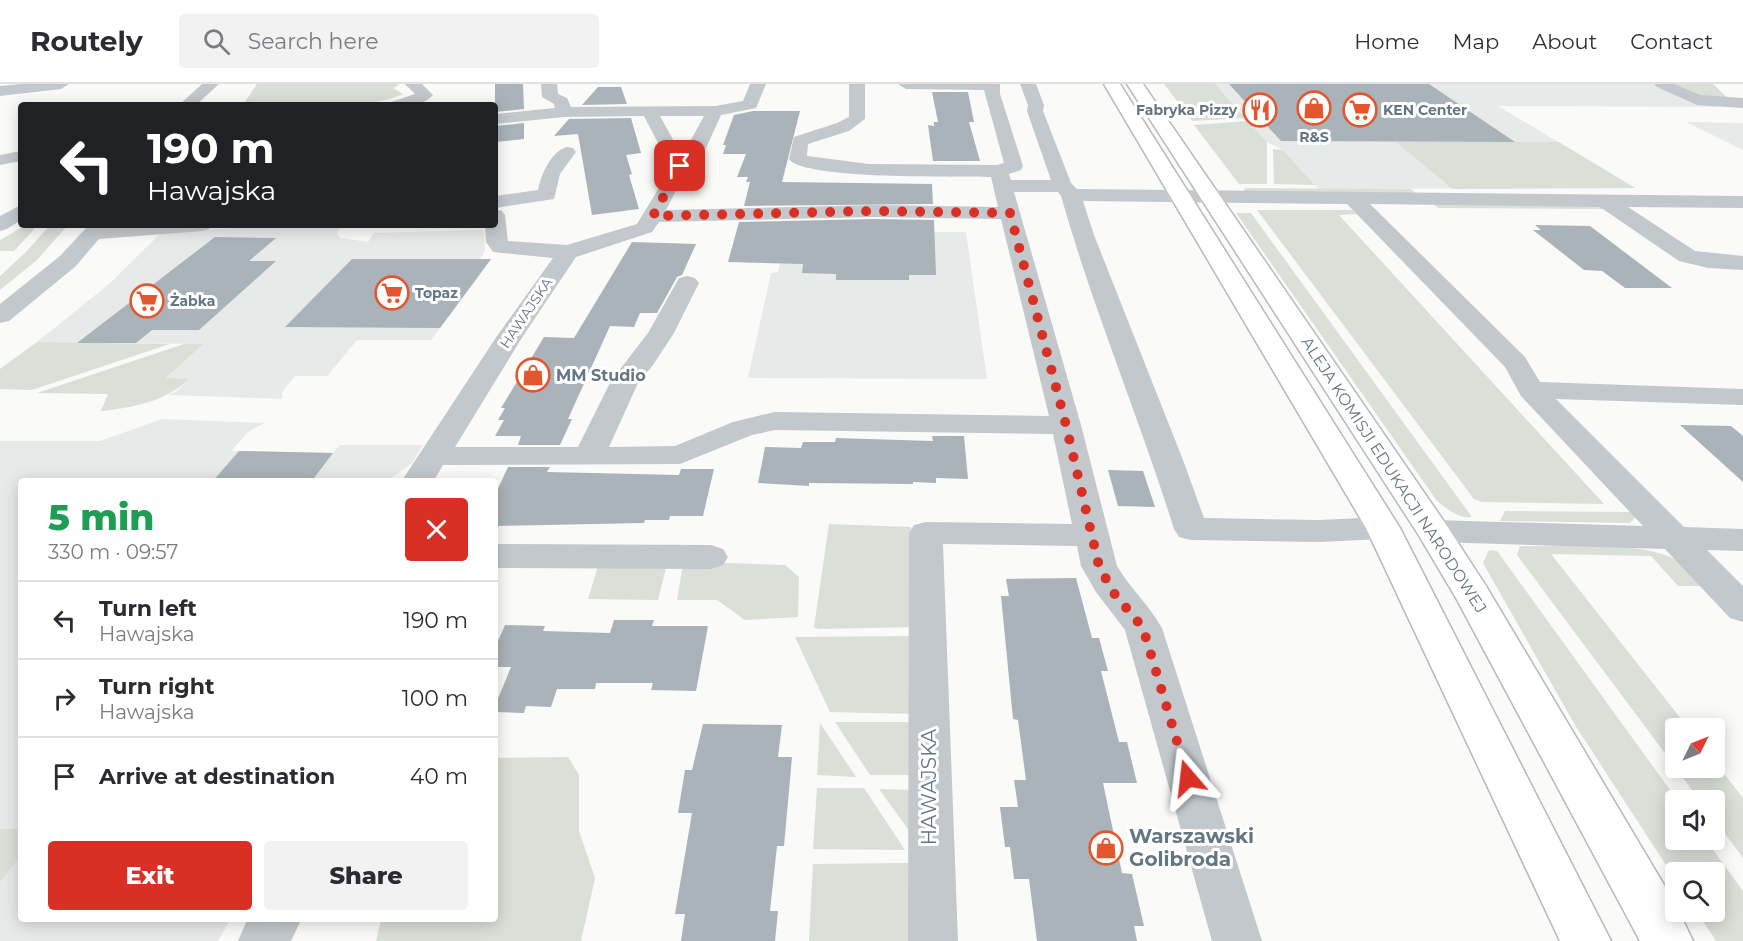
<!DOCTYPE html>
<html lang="en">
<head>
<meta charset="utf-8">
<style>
	:root { --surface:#fff; --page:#f2f2f3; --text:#2b2b33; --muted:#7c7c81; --line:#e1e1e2; --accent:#d93025 }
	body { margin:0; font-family:Montserrat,sans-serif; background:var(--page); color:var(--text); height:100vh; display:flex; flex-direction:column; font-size:22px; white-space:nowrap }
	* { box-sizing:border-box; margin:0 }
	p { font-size:20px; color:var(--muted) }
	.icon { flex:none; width:33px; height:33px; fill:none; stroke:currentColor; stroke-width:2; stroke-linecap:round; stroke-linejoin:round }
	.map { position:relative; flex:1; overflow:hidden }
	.details { position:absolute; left:18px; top:394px; width:480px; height:444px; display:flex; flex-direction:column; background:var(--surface); border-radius:6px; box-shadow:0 3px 15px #0003 }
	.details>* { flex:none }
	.hud { position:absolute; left:18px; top:18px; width:480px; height:126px; border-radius:6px; box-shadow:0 3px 15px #0003; background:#202124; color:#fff; overflow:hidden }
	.needle { width:39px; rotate:47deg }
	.fabs { position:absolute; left:1665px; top:634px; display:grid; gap:12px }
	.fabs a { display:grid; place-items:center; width:60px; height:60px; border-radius:6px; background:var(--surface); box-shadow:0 3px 15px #0003; font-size:30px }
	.pin { position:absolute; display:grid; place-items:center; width:51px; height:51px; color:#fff; margin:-26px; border-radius:12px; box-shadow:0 3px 9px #0006 }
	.me { position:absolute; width:66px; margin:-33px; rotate:343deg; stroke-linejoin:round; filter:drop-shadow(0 0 4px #0008) }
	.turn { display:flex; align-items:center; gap:21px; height:126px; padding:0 30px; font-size:27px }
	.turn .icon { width:78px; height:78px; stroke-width:2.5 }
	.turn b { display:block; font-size:42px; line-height:51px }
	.round { display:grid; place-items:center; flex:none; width:63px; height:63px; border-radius:6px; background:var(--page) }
	.summary { display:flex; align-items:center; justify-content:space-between; height:102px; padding:0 30px }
	h1 { font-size:36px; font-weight:800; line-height:45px; color:#1e9e55 }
	.cta { display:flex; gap:12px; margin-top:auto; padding:12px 30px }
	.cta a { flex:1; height:69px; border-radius:6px; background:var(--accent); color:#fff; font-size:24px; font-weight:800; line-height:69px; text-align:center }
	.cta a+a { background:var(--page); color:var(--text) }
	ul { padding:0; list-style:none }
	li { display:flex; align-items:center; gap:18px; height:78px; padding:0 30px; border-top:2px solid var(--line) }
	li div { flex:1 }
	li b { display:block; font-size:22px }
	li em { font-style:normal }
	header { display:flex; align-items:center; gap:36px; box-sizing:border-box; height:84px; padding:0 30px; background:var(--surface); border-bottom:2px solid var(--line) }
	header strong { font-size:28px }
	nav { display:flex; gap:33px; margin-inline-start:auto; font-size:21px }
	.search { width:420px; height:54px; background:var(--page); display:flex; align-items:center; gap:15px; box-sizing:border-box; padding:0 21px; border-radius:6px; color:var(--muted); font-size:22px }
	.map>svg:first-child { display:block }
</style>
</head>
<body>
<header>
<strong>Routely</strong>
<div class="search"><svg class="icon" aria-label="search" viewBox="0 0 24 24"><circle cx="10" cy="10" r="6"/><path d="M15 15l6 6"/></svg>Search here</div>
<nav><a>Home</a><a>Map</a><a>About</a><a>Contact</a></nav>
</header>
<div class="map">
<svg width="1743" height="857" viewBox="0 0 1743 857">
	<rect width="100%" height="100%" fill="#fafaf8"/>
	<path fill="#e8e9e9" d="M1215 0H1669L1719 23 1498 22 1635 104 1319 105 1283 66 1267 58Z
		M1686 38 1743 39V66Z
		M292 141 341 142 337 149 340 154 368 158 374 149 484 146 485 166 480 175 491 176 431 256H357L327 292H295L282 308V315L168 311 177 307 188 296 165 295 202 260 37 258 109 200 162 148Z
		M786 148H966L987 295 748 294 771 189 778 188Z
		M162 335 265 339 249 347 231 367 333 369 340 361H423L412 379 387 397 21 398V836H230L218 857H0V357H100Z"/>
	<path fill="#dadfd7" d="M257 0H397L399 1 393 4 403 10C362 28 291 21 243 21Z
		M1164 0H1215L1245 34 1192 37Z
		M1669 0H1713L1730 16 1697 13Z
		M1248 37 1267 58V100H1239L1194 41Z
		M1396 58H1559L1635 104 1453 105Z
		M1273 65 1283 66 1315 101 1274 100Z
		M1245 104 1411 105 1416 110 1249 108 1244 107Z
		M1431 118 1598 119 1607 125 1438 124Z
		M1257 126H1353L1357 130 1339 131 1604 420 1482 418 1474 415Z
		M1236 129H1251L1472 433C1459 435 1447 425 1437 417Z
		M26 141H38L14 167H0V156Z
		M50 141H68L37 176 0 206V192L26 168Z
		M37 258 170 260 32 306 0 305V285Z
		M184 260H203L166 294 189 295C167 317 132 324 101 327L108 310 37 309Z
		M1505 427 1630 428 1638 431 1630 439 1500 437Z
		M829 440 910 443 917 454V543L818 545 814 543Z
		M1520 462C1567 463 1642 454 1684 480 1694 486 1704 495 1713 502H1678L1651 472 1551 470 1689 645H1676V684L1517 471Z
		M1489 466 1497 467 1678 717H1676V756H1706L1743 807V857H1716L1697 828H1714V789H1676L1675 795 1575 641 1483 479Z
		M696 478 785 481 799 493 798 533 745 536 717 516H677L683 480Z
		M599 479 667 480 658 516 588 515Z
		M914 552 913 630 830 628 795 553Z
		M835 638H918L914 691H870Z
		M820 639 856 693 817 691Z
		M568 673 579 691V747L595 794 581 857H376L381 836H495V674Z
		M1715 678 1743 714V774L1715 736 1714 717H1700L1676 684H1714Z
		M817 704H864L905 766 813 765Z
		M879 705 919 706 920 762Z
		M0 745H21V771L0 798Z
		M912 779 920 857H809L813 780Z"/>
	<path fill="#aab3b9" d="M495 0H523L524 25 495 28Z
		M1229 0H1429L1515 58 1281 57Z
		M598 3H621L627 20 582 21Z
		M932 8H968L974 38H969L980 77H933L928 41 934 42V38H938Z
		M753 27H800L782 98 932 100 933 120 744 122 750 98H746L748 93H737L746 70H723L726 61H723L734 31Z
		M631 34 641 69 626 71 632 90 629 91 639 125 592 131 578 50 554 52 569 35Z
		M524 39V55L495 58V42Z
		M874 135 934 136 936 191H909V196H836V190L802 189 803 180 728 178 739 138Z
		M1535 141 1590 142 1672 204H1625L1602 187 1584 186 1533 146H1541Z
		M215 153 276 154 249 177H276L199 246H152L136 259H77Z
		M632 158 696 160 682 191 677 193 657 229H640L634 243 610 242 568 335H572L560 361H518L521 352H495L504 336H498L505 324H501L544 253 574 254Z
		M352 175H491L440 244 285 243Z
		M1680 341 1731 342 1743 352V398Z
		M932 352H964L968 395 936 394V399L913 398V400L809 399V402L758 399 765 363 801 364 803 358H835L836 354 933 357Z
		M239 367 333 369 311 398H212Z
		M508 383H550L547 388 679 391 681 385H714L703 432H670L669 436H645L644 439 495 442V411Z
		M1108 386 1143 387 1155 423 1118 422Z
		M1076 494 1092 554H1099L1108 587H1101L1119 658H1127L1137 699H1103L1122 789 1132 790 1144 842H1134L1137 857H1037L1029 795H1014L1010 763H1005L1000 723H1018L1014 696H1026L1018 636 1013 635 1001 512H1009L1006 495Z
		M614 536H654L652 542H708L696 607 651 606 653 599H596L595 605H557L551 623 526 622 524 629 495 628V622L511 583H495V564L505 541 545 542 543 547 610 549Z
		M703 640 782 641 778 673H792L784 762H777L770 827H778L775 857H681L685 830H675L692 729H678L685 686H692Z"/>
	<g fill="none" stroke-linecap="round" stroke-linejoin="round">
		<g stroke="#b5babe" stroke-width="3">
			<path id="major" d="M1104 0H1120L1400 444 1611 857H1560L1366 444Z
				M1127 0H1143L1445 439 1486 502 1676 821V828H1679L1693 857H1640L1456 514 1418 450Z"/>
		</g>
		<path fill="#c3c8cc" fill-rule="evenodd" d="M21 0H69L61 5 0 12V2Z
			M202 0H219L196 21H179Z
			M405 0H422L433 11C423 23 403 21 389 21L391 18 415 10Z
			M541 0H557L558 10 567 14 571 23 715 22 743 17 750 0H766L756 24 721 31 702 73 687 85 666 126 874 121 998 123 991 93C960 92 803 96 789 75L794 53 837 39 849 33V0H865V35L849 47 808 60 807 72 869 80 997 81 1004 79 984 6 906 5 898 0H1000V10L1023 82 1021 86 1009 90 1011 96H1051L1027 27 1028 21 1020 0H1036L1044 21 1043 27 1071 99 1077 105 1743 112V124L1628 123 1695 167 1743 172V186L1708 184 1679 177 1600 123 1370 120 1525 273 1540 298 1743 305V321L1556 315 1684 443 1743 445V467L1707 466 1743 502V538L1730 534 1665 465 1433 458 1421 455 1416 447 1421 439 1433 436 1643 442 1521 312 1505 283 1347 120 1083 117 1094 151 1183 376 1204 434 1319 436 1383 433 1395 436 1400 444 1395 452 1383 455 1319 458 1191 456 1179 453 1174 445C1139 333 1093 225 1061 112L1058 108H1014L1081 341 1117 482C1130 504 1149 521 1162 544L1262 857H1212L1125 546 1096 508 1081 482 1077 462 943 460 958 857H908L909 449 914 441 926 438 1072 440 1053 350 775 346 752 351 680 380 443 381 433 398H401L497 252 553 174 493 168 486 158 485 141H495V125L502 127 505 131 508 157 567 161 637 140 662 99 670 82 644 32 564 33 495 40V30L555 24 554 20 542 13ZM660 32H704L682 72ZM874 133 1001 135 1049 332 775 328 733 338 675 362 609 363 638 299 653 281 674 249 699 199 695 194 687 192 679 194 648 249 611 297 578 363H455L523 252 576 173 652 148 659 138Z
			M1654 0H1674L1700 11 1743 14V24L1697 21 1657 3Z
			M567 63 573 64 576 68 560 90 554 115 495 124V112L538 106C541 91 551 67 567 63Z
			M21 67V77L0 81V71Z
			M21 121V136L7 145 0 147V132Z
			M89 141H213L209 145 202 147 99 155 76 182 9 237 0 239V220L60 172Z
			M495 460 711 461 723 465 728 473 723 481 711 485 495 484Z
			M247 836H301L291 857H238Z"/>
		<use href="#major" fill="#fff" fill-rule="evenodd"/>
	</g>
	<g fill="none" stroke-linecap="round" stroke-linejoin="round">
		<path stroke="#d93025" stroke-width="10" stroke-dasharray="0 18" d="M680 82 653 132 874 127 1010 129 1066 341 1099 482 1113 508 1143 544 1188 694"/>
	</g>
	<defs>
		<g id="shop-ring" transform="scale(1.725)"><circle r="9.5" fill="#fff" stroke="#e4572e" stroke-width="1.5"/><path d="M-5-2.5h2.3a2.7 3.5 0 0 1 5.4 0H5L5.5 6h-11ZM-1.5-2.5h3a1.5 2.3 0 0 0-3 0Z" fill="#e4572e"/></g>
		<g id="restaurant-ring" transform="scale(1.725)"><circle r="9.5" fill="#fff" stroke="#e4572e" stroke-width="1.5"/><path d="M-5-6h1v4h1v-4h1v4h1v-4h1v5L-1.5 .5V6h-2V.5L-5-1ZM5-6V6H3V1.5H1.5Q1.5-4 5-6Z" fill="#e4572e"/></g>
		<g id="supermarket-ring" transform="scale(1.725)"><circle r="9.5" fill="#fff" stroke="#e4572e" stroke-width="1.5"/><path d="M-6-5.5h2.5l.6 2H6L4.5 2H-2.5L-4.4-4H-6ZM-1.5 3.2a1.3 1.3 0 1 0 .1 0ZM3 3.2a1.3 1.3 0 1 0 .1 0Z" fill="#e4572e"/></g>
	</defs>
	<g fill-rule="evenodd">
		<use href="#shop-ring" x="1314" y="24"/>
		<use href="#restaurant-ring" x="1260" y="26"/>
		<use href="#supermarket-ring" x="1360" y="26"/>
		<use href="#supermarket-ring" x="392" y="209"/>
		<use href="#supermarket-ring" x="147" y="217"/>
		<use href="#shop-ring" x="533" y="291"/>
		<use href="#shop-ring" x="1106" y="764"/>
	</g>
	<g text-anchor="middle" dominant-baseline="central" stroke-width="6" stroke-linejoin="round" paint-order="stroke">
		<g font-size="14" font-weight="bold" fill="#657683" stroke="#fff" text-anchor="start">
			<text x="1237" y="26" text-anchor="end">Fabryka Pizzy</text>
			<text x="1383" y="26">KEN Center</text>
			<text x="1314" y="53" text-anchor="middle">R&amp;S</text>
			<text x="415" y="209">Topaz</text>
			<text x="170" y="217">Żabka</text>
		</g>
		<g font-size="14" fill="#657683" stroke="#fff">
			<text transform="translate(526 229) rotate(-56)">HAWAJSKA</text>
		</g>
		<g font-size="16" font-weight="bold" fill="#657683" stroke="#fff" text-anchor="start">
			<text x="556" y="291">MM Studio</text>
		</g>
		<g font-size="16" fill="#657683" stroke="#fff">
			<text transform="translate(1394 391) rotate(57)">ALEJA KOMISJI EDUKACJI NARODOWEJ</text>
		</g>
		<g font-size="20" fill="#657683" stroke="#fff">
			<text transform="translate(929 703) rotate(-90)">HAWAJSKA</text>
		</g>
		<g font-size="20" font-weight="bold" fill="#657683" stroke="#fff" text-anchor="start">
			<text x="1129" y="752">Warszawski<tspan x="1129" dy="23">Golibroda</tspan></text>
		</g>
	</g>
</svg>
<div class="fabs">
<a><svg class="needle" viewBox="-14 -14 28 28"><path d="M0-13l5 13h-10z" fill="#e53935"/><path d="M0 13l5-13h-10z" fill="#7c7c81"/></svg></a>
<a><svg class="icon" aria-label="sound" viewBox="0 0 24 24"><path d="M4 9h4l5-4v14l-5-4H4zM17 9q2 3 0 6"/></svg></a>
<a><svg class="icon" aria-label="search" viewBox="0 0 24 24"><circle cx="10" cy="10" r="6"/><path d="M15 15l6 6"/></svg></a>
</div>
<div class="pin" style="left:680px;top:82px;background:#d93025"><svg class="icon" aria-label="arrive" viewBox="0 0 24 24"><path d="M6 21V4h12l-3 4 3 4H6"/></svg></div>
<svg class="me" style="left:1188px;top:694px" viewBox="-20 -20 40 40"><path d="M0-17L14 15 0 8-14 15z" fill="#d93025" stroke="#fff" stroke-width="4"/></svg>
<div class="hud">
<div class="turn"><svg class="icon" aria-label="left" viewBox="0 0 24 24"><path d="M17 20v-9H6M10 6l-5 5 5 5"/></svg><div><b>190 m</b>Hawajska</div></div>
</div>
<section class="details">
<div class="summary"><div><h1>5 min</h1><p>330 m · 09:57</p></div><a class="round" style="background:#d93025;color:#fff"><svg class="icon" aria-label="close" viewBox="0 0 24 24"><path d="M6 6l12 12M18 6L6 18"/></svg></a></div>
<ul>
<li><svg class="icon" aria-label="left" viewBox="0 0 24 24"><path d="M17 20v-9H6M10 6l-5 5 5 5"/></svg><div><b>Turn left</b><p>Hawajska</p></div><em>190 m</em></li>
<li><svg class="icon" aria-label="right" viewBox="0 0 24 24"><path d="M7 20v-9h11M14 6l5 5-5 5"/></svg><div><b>Turn right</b><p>Hawajska</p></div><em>100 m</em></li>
<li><svg class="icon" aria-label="arrive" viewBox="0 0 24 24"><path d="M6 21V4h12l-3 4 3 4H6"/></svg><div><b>Arrive at destination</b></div><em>40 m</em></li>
</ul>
<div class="cta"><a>Exit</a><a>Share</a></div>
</section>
</div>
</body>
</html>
